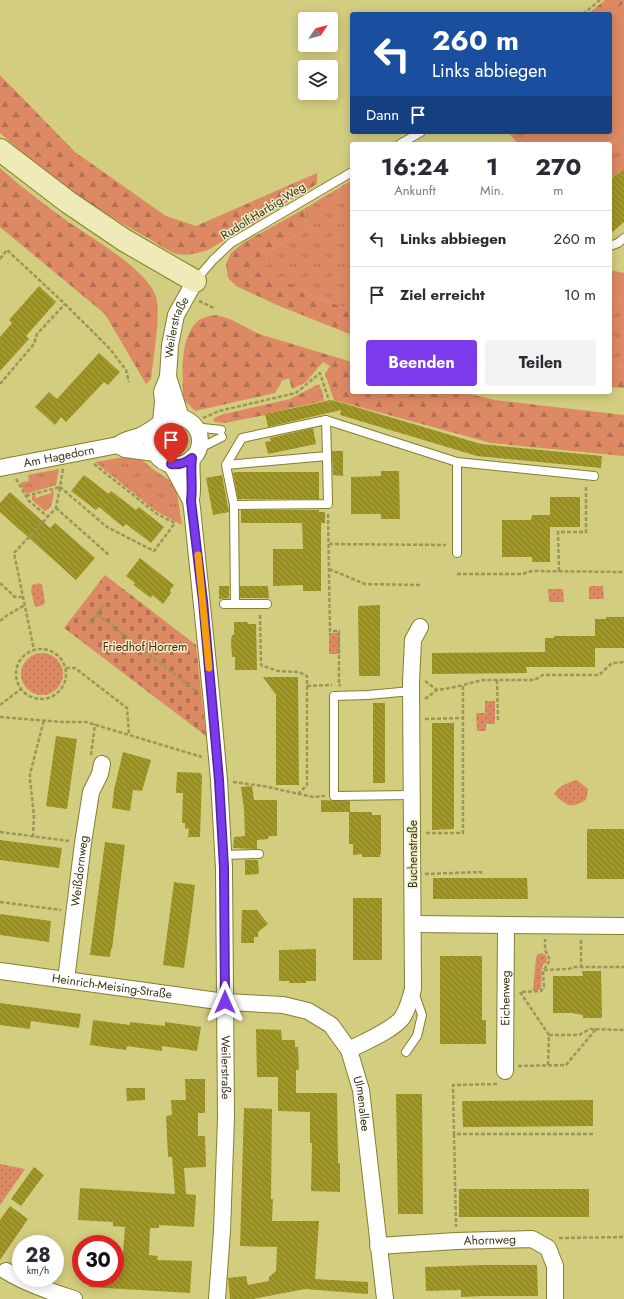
<!DOCTYPE html>
<html lang="de">
<head>
<meta charset="utf-8">
<style>
	:root { --surface:#fff; --page:#f2f2f3; --text:#2b2b33; --muted:#7c7c81; --line:#e1e1e2; --accent:#7c3aed }
	body { margin:0; font-family:Jost,sans-serif; background:var(--page); color:var(--text); height:100vh; display:flex; flex-direction:column; font-size:15px; white-space:nowrap }
	* { box-sizing:border-box; margin:0 }
	p { font-size:13px; color:var(--muted) }
	.icon { flex:none; width:22px; height:22px; fill:none; stroke:currentColor; stroke-width:2; stroke-linecap:round; stroke-linejoin:round }
	.map { position:relative; flex:1; overflow:hidden }
	.side { position:absolute; left:350px; top:142px; width:262px; height:252px; display:flex; flex-direction:column; background:var(--surface); border-radius:4px; box-shadow:0 2px 10px #0003 }
	.side>* { flex:none }
	.hud { position:absolute; left:350px; top:12px; width:262px; height:122px; border-radius:4px; box-shadow:0 2px 10px #0003; background:#1a4fa0; color:#fff; overflow:hidden }
	.needle { width:26px; rotate:55deg }
	.controls { position:absolute; left:298px; top:12px; display:grid; gap:8px }
	.controls a { display:grid; place-items:center; width:40px; height:40px; border-radius:4px; background:var(--surface); box-shadow:0 2px 10px #0003; font-size:20px }
	.speed { position:absolute; left:12px; top:1235px; display:flex; gap:8px; font-size:20px; font-weight:700; text-align:center }
	.speed>* { display:grid; place-content:center; width:52px; height:52px; border-radius:50%; background:var(--surface); box-shadow:0 2px 10px #0003; line-height:1 }
	.speed small { font-size:10px; font-weight:400 }
	.speed .limit { border:6px solid #d22; background:#fff; color:#111 }
	.pin { position:absolute; display:grid; place-items:center; width:34px; height:34px; color:#fff; margin:-41px -17px; border-radius:50% 50% 50% 0; rotate:-45deg; box-shadow:0 0 4px #0007 }
	.pin .icon { rotate:45deg }
	.me { position:absolute; width:44px; margin:-22px; rotate:0deg; stroke-linejoin:round; filter:drop-shadow(0 0 3px #0008) }
	.turn { display:flex; align-items:center; gap:14px; height:84px; padding:0 16px; font-size:18px }
	.turn .icon { width:52px; height:52px; stroke-width:2.5 }
	.turn b { display:block; font-size:28px; line-height:34px }
	.then { display:flex; align-items:center; height:38px; padding:0 16px; background:#0003; gap:8px; font-size:15px }
	.eta { display:flex; justify-content:space-evenly; align-items:center; height:68px; text-align:center }
	.eta b { font-size:24px; font-weight:700; line-height:28px }
	.primary-button { display:flex; gap:8px; margin-top:auto; padding:8px 16px }
	.primary-button a { flex:1; height:46px; border-radius:4px; background:var(--accent); color:#fff; font-size:16px; font-weight:700; line-height:46px; text-align:center }
	.primary-button a+a { background:var(--page); color:var(--text) }
	ul { padding:0; list-style:none }
	li { display:flex; align-items:center; gap:12px; height:56px; padding:0 16px; border-top:1px solid var(--line) }
	li div { flex:1 }
	li b { display:block; font-size:15px }
	li em { font-style:normal }
	.map>svg:first-child { display:block }
</style>
</head>
<body>
<div class="map">
<svg width="624" height="1299" viewBox="0 0 624 1299">
	<defs>
		<pattern id="grass-tufts" width="24" height="20" patternUnits="userSpaceOnUse"><rect width="24" height="20" fill="#dd8964"/><path d="M3 7l-1-3M5 7V3M7 7l1-3M15 17l-1-3M17 17v-4M19 17l1-3" fill="none" stroke="#b47151"/></pattern>
		<pattern id="forest-firs" width="22" height="20" patternUnits="userSpaceOnUse"><rect width="22" height="20" fill="#dd8964"/><path d="M5 1l3.5 6h-7zM16 11l3.5 6h-7z" fill="#b47151"/></pattern>
		<pattern id="cemetery-stones" width="16" height="16" patternUnits="userSpaceOnUse"><rect width="16" height="16" fill="#dd8964"/><path d="M2 7V4a2 2 0 0 1 4 0v3zM10 15v-3a2 2 0 0 1 4 0v3z" fill="#b47151"/></pattern>
		<pattern id="park-dots" width="8" height="8" patternUnits="userSpaceOnUse"><rect width="8" height="8" fill="#dd8964"/><path d="M2 2h.1M6 6h.1" fill="none" stroke="#b47151" stroke-width="1.8" stroke-linecap="round"/></pattern>
		<pattern id="building-back-hatch" width="6" height="6" patternUnits="userSpaceOnUse"><rect width="6" height="6" fill="#a19724"/><path d="M-1 5l2 2M0 0l6 6M5-1l2 2" fill="none" stroke="#847c1e"/></pattern>
	</defs>
	<rect width="100%" height="100%" fill="#d3cd7f"/>
	<path fill="url(#grass-tufts)" d="M624 131V172L622 170 610 180V144H608Z
		M508 132H525L535 144H518Z
		M352 180V311L307 293 266 269 268 252 308 228 304 209Z
		M610 299 624 301V368L610 366Z
		M124 457 141 459 154 470 171 481 177 493 182 525 156 511 95 462Z
		M59 469 56 485 26 494 20 484 22 482 29 481 28 475Z
		M54 490C53 498 53 509 45 511L32 500V496L35 495 36 498 51 493 52 491Z"/>
	<path fill="url(#forest-firs)" d="M605 0H624V3L610 15 588 14Z
		M0 75 75 152 166 216 196 226 317 173V184L208 250C198 253 188 256 178 254 170 253 154 241 146 237 94 208 44 174 0 133Z
		M0 168C21 187 44 204 67 221 92 238 144 268 155 294 162 309 153 360 151 379L146 384 105 314 0 227Z
		M304 209 308 228 268 252 266 269 307 293 352 311V335L277 305 236 286 228 278 226 264 231 253 243 243Z
		M216 315 230 319 259 334 352 362V392H463L494 400 624 415V456L491 443 334 400 325 374 330 366 323 362 305 383 292 389 289 378 281 381V383L275 393 195 411 183 399C183 377 179 340 196 323 201 317 209 316 216 315Z
		M610 366 624 368V388L610 387Z
		M319 384 322 391 324 401 327 400 265 414V415L225 423 214 422V418L224 414 290 399Z"/>
	<path fill="url(#cemetery-stones)" d="M105 575 196 645 206 736 64 628Z"/>
	<path fill="url(#park-dots)" d="M40 583 42 585 45 602 43 605 35 607 31 591 32 585Z
		M589 586H603L604 599H589Z
		M548 589H563L564 602H549Z
		M329 633H340V654H329Z
		M21 674a21 21 0 1 1 42 0a21 21 0 1 1-42 0Z
		M485 701H495V724H486V731H477L476 713H485Z
		M577 780 588 789 586 800C570 809 567 806 554 794 560 785 567 783 577 780Z
		M541 953 546 955 547 961 542 966 541 990H533L536 958 537 955Z
		M0 1164 25 1169 0 1205Z"/>
	<path fill="#dd8964" d="M624 3V131L608 144H535L525 132H610V15Z
		M610 270 624 273V301L610 299Z"/>
	<path fill="url(#building-back-hatch)" d="M624 169V222L610 234V180Z
		M39 286 56 302 26 336 29 339 0 371V337L12 323 9 320Z
		M99 353 120 372 108 385 104 382 66 422 61 417 55 425 35 407 49 392 57 399Z
		M332 400 481 444 602 456 601 468 477 456 340 415 341 410 268 427 265 414Z
		M313 428 316 444 268 454 265 442 271 441 270 438Z
		M332 451H343V476L333 475Z
		M381 471H399L400 519H381V514H351V477L381 476Z
		M235 472H319V499H238L233 473Z
		M84 475 109 494 111 491 136 510 139 507 164 527 151 543 126 524 123 527 99 507 96 510 71 491Z
		M222 475 229 512 213 515 206 478Z
		M10 492 50 528 55 523 95 558 76 580 0 512V503Z
		M550 497H580V527H550V562H532V557H502V520H531L532 515H550Z
		M241 510H319V512H325V523H321V591H303V585L273 586V549H303L302 523H241Z
		M140 558 174 585 170 590 171 593 163 604 152 595 151 598 144 593 134 585 135 583 126 576Z
		M219 586H229V598L219 599Z
		M240 586H268L269 598H240Z
		M380 605V676H359L358 606Z
		M606 617H624V648H595V667H526L527 673 432 674V653L545 652V638H554V636H595V619H606Z
		M234 622H247L249 624H256L257 670H235V657H232L231 641 232 635H234Z
		M263 677H298L299 785H276V695Z
		M373 703H385V783H373Z
		M432 723H454V829L432 830Z
		M56 736 77 739 67 809 46 806Z
		M123 752 151 760 142 791 133 790 130 811 112 808 114 790Z
		M177 772 201 773V775H202L200 837H188L189 829 185 828V823H182L183 793H176Z
		M252 786 254 800H277V836H269L268 839 257 840V849L233 848 234 837 245 836 244 809 241 787Z
		M321 800 350 801V812H372V815H381V854H380V857H362V854L353 855V844H349V812H321Z
		M587 829H624V879H587Z
		M0 840 62 848 59 868 0 860Z
		M105 842 125 845 112 949H111L110 957 90 955Z
		M245 860H258L259 874 245 875Z
		M433 878H527L528 899H433Z
		M174 882 195 885 191 918 184 968 163 965Z
		M353 898H382V960H353Z
		M242 910H257L268 924 258 932V937H254V943H241Z
		M0 914 51 921 49 942 0 935Z
		M316 949V981H306V983H289V981H279V950Z
		M440 956H482V1020H486V1044H440Z
		M582 971H601L602 1018H583V1015L572 1013H553V976H583Z
		M0 1003 81 1014 79 1028 31 1021 30 1029 0 1025Z
		M93 1020 130 1025V1022L165 1026V1022L201 1027 197 1051 162 1046V1051L127 1046 126 1050 90 1045Z
		M256 1029 281 1030 282 1040H295V1047H298L299 1070H296V1093H337L338 1163H340V1192L311 1191 312 1143H310V1112L278 1111V1077H257Z
		M185 1079H205V1113H198V1136H205L206 1167 184 1168 186 1194 196 1195 194 1227 159 1225V1228H150L149 1255 158 1256 157 1260 192 1261 190 1293 89 1287V1278H115V1253H123L125 1227 113 1226V1222L78 1220 80 1188 175 1194 172 1157H168L166 1116 172 1115 171 1100H186Z
		M126 1088H145V1100L127 1101Z
		M396 1094H422L423 1214H398Z
		M593 1100V1126L463 1127 462 1101Z
		M244 1108 272 1109 271 1199H273L272 1221H319L315 1279 368 1282V1294L305 1289 253 1299H230L228 1278 246 1276 248 1285 269 1281V1277L276 1271 277 1247 240 1246Z
		M34 1167 44 1175 21 1206 11 1199Z
		M459 1189H589V1217H459Z
		M10 1206 28 1219 0 1260V1220Z
		M481 1265H537L538 1296H482L461 1297V1290L426 1291 425 1267Z"/>
	<g fill="none" stroke-linecap="round" stroke-linejoin="round">
		<g stroke="#857e30" stroke-width="10">
			<path id="service" d="M400 144 421 132
				M610 246 618 243 624 238
				M195 281 213 260 231 243 352 172
				M326 420 327 456
				M194 427 221 430
				M198 449 222 437
				M226 465 327 456 328 504 234 505
				M457 553V462
				M224 604H267
				M235 604 234 505 226 465 242 438 326 420 457 462 594 476
				M411 691 368 695 334 696V796L413 795
				M223 855 259 854
				M406 1052 417 1036 422 1015 414 992"/>
		</g>
		<g stroke="#857e30" stroke-width="18">
			<g id="minor">
				<path d="M168 377 181 418"/>
				<circle cx="176" cy="441" r="24"/>
				<path id="s1" d="M161 422 163 402 162 392 168 377 170 345 176 315 195 281"/>
				<path d="M118 445 125 449 155 453"/>
				<path id="s2" d="M171 464 191 501 192 508 212 703 219 780 224 868 226 1118 222 1231 217 1299"/>
				<path id="s3" d="M0 468 118 445C125 439 132 439 140 436 147 433 152 429 158 425"/>
				<path d="M191 499C194 485 190 472 192 458"/>
				<path d="M413 924 624 926"/>
				<path id="s4" d="M0 971 225 1002 283 1005 308 1011 331 1025 349 1050 361 1090 385 1299"/>
				<path id="s5" d="M66 980 83 843 91 792 100 774 102 764"/>
				<path d="M349 1050C362 1043 393 1030 402 1018 408 1009 410 1000 413 989L411 682 413 640 420 627"/>
				<path id="s6" d="M505 1071 506 925"/>
				<path id="s7" d="M378 1246 456 1241 532 1239 548 1248 555 1266V1299"/>
				<path d="M6 1271C27 1284 51 1292 74 1299"/>
			</g>
		</g>
		<g stroke="#857e30" stroke-width="24">
			<path id="secondary" d="M0 150 68 202 124 240 195 281"/>
		</g>
		<path stroke="#9c9759" stroke-width="2.5" stroke-dasharray="4 2" stroke-linecap="butt" d="M583 14 600 0
			M0 259 7 250 65 304 110 349 126 370 129 382
			M199 301 214 308
			M0 384 34 344 37 334 65 304
			M203 418 219 411 296 393 320 373 330 404 331 411
			M94 464 157 514 175 523
			M63 469 60 487 107 527 154 551 175 523
			M16 479 29 501 47 516
			M26 496 60 487 56 508 14 553 34 650
			M56 508 109 555
			M328 514 330 631H339V685H341
			M329 544 446 545
			M329 569 365 584 420 585
			M559 571 558 532H586V486
			M457 574H522L532 571 624 572
			M0 583 15 597H23
			M97 614 196 691
			M260 615 261 665 278 671 299 672 307 676V785L298 794
			M0 621 6 616 25 605
			M89 624 104 604
			M16 674a25 25 0 1 1 50 0a25 25 0 1 1-50 0Z
			M66 668H75L127 708 129 734
			M497 680 498 721
			M425 681 437 690
			M307 686 332 685
			M425 699 437 690 450 688 463 685
			M0 705 21 689
			M0 717 62 722H86L202 757
			M425 719 463 718
			M91 755 95 724
			M233 782 263 786 313 797 325 796
			M0 832 69 841
			M426 833H463V685L482 680H534L543 675H599L612 663 624 662
			M33 837 34 815 30 780V774L44 720
			M425 874 481 872V875
			M0 902 61 910
			M581 940V967
			M544 970 569 969 573 967H624
			M520 992 549 1035 548 1065
			M522 992 541 991 544 987 543 971 550 960 545 950V939
			M549 1035H579L590 1029 624 1030
			M518 1066 566 1065 596 1029
			M497 1084 453 1085 454 1134H593
			M454 1134 456 1227
			M559 1238 624 1237"/>
		<use href="#service" stroke="#fff" stroke-width="8"/>
		<use href="#minor" stroke="#fff" stroke-width="16"/>
		<use href="#secondary" stroke="#efebb8" stroke-width="22"/>
	</g>
	<g fill="none" stroke-linecap="round" stroke-linejoin="round">
		<g stroke="#51269a" stroke-width="10">
			<path id="route" d="M171 464C180 465 185 463 192 458 190 472 193 486 191 501L203 601 219 780 224 868 225 1002"/>
		</g>
		<use href="#route" stroke="#7c3aed" stroke-width="7"/>
		<path stroke="#f59e0b" stroke-width="7" d="M198 555 209 668"/>
	</g>
	<g text-anchor="middle" dominant-baseline="central" stroke-width="3" stroke-linejoin="round" paint-order="stroke">
		<g font-size="12" fill="#383514" stroke="#eeecc6">
			<text transform="translate(263 211) rotate(-32)">Rudolf-Harbig-Weg</text>
			<text stroke="none"><textPath href="#s1" startOffset="97">Weilerstraße</textPath></text>
			<text stroke="none"><textPath href="#s3" startOffset="60">Am Hagedorn</textPath></text>
			<text transform="translate(413 854) rotate(-90)">Buchenstraße</text>
			<text stroke="none"><textPath href="#s5" startOffset="110">Weißdornweg</textPath></text>
			<text stroke="none"><textPath href="#s4" startOffset="113">Heinrich-Meising-Straße</textPath></text>
			<text stroke="none"><textPath href="#s6" startOffset="73">Eichenweg</textPath></text>
			<text stroke="none"><textPath href="#s2" startOffset="610">Weilerstraße</textPath></text>
			<text stroke="none"><textPath href="#s4" startOffset="424">Ulmenallee</textPath></text>
			<text stroke="none"><textPath href="#s7" startOffset="112">Ahornweg</textPath></text>
		</g>
		<g font-size="12" fill="#51230c" stroke="#eeecc6">
			<text x="145" y="647">Friedhof Horrem</text>
		</g>
	</g>
</svg>
<div class="controls">
<a><svg class="needle" viewBox="-14 -14 28 28"><path d="M0-13l5 13h-10z" fill="#e53935"/><path d="M0 13l5-13h-10z" fill="#7c7c81"/></svg></a>
<a><svg class="icon" aria-label="layers" viewBox="0 0 24 24"><path d="M12 4l9 5-9 5-9-5zM3 14l9 5 9-5"/></svg></a>
</div>
<div class="speed"><div>28<small>km/h</small></div><div class="limit">30</div></div>
<div class="pin" style="left:171px;top:464px;background:#d93025"><svg class="icon" aria-label="arrive" viewBox="0 0 24 24"><path d="M6 21V4h12l-3 4 3 4H6"/></svg></div>
<svg class="me" style="left:225px;top:1002px" viewBox="-20 -20 40 40"><path d="M0-17L14 15 0 8-14 15z" fill="#7c3aed" stroke="#fff" stroke-width="4"/></svg>
<div class="hud">
<div class="turn"><svg class="icon" aria-label="left" viewBox="0 0 24 24"><path d="M17 20v-9H6M10 6l-5 5 5 5"/></svg><div><b>260 m</b>Links abbiegen</div></div>
<div class="then">Dann<svg class="icon" aria-label="arrive" viewBox="0 0 24 24"><path d="M6 21V4h12l-3 4 3 4H6"/></svg></div>
</div>
<section class="side">
<div class="eta">
<div><b>16:24</b><p>Ankunft</p></div>
<div><b>1</b><p>Min.</p></div>
<div><b>270</b><p>m</p></div>
</div>
<ul>
<li><svg class="icon" aria-label="left" viewBox="0 0 24 24"><path d="M17 20v-9H6M10 6l-5 5 5 5"/></svg><div><b>Links abbiegen</b></div><em>260 m</em></li>
<li><svg class="icon" aria-label="arrive" viewBox="0 0 24 24"><path d="M6 21V4h12l-3 4 3 4H6"/></svg><div><b>Ziel erreicht</b></div><em>10 m</em></li>
</ul>
<div class="primary-button"><a>Beenden</a><a>Teilen</a></div>
</section>
</div>
</body>
</html>
